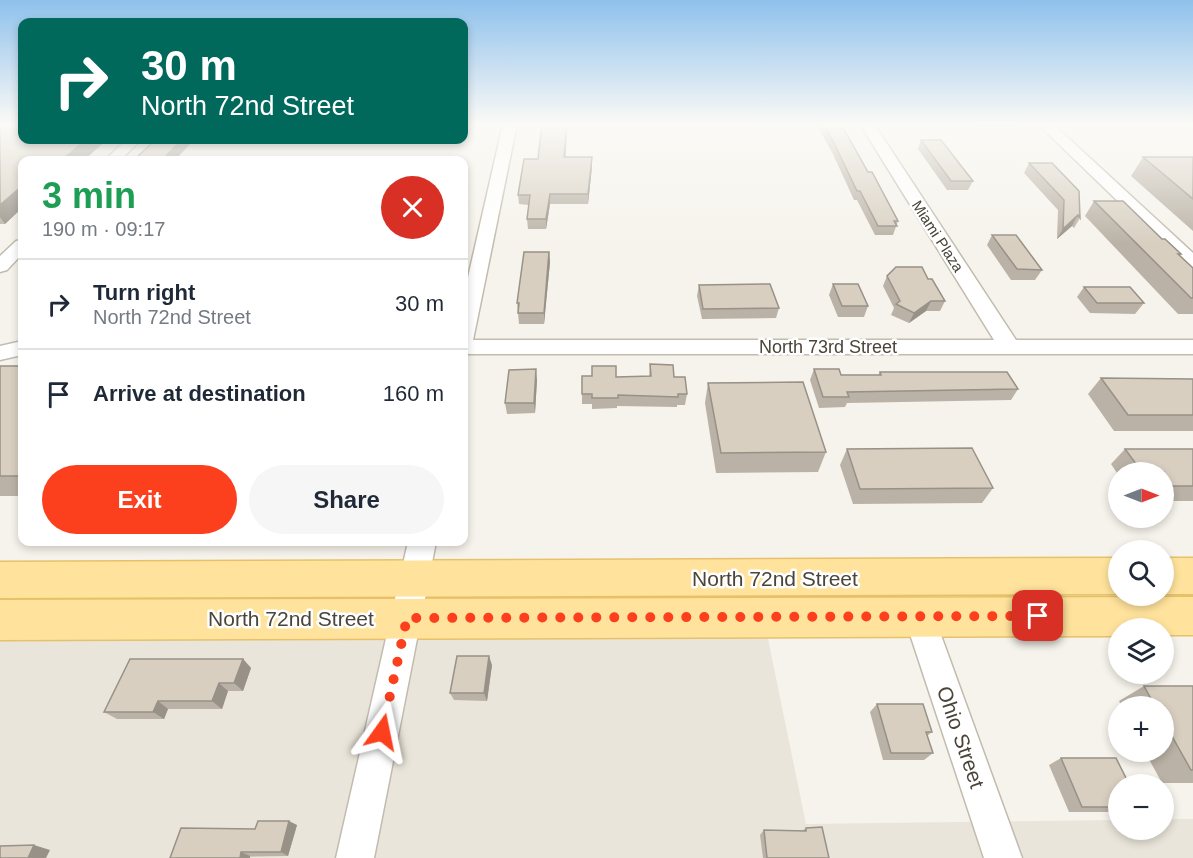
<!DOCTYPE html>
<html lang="en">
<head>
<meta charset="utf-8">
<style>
	:root { --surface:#fff; --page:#f6f6f7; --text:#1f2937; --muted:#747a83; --line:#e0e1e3; --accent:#fc3f1d }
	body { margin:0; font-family:Helvetica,sans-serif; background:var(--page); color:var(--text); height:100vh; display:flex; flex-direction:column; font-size:22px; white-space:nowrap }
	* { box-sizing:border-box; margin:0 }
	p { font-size:20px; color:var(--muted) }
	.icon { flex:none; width:33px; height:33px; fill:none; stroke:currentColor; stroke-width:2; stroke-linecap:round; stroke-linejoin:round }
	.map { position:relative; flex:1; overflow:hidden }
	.details { position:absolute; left:18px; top:156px; width:450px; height:390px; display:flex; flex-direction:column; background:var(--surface); border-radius:12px; box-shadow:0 3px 9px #0003 }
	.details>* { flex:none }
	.banner { position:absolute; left:18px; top:18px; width:450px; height:126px; border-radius:12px; box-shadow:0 3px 9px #0003; background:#00695c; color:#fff; overflow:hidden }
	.needle { width:39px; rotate:90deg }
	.controls { position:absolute; left:1108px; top:462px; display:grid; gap:12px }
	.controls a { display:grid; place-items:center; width:66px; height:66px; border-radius:50%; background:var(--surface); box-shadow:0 3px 9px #0003; font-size:30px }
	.pin { position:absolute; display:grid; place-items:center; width:51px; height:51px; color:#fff; margin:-26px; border-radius:12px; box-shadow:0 3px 9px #0006 }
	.me { position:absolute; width:66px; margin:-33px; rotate:12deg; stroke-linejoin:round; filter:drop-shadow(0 0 4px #0008) }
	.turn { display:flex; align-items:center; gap:21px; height:126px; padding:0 24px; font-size:27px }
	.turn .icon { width:78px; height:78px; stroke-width:2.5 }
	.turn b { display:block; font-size:42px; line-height:51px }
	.round { display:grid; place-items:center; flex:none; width:63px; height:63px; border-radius:32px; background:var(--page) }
	.summary { display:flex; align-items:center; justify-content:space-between; height:102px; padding:0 24px }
	h1 { font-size:36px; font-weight:600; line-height:45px; color:#1e9e55 }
	.button { display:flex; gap:12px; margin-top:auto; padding:12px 24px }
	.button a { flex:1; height:69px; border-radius:36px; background:var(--accent); color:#fff; font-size:24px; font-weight:600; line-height:69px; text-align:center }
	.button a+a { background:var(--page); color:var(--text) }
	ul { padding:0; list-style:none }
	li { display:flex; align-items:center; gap:18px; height:90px; padding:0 24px; border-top:2px solid var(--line) }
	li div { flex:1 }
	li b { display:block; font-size:22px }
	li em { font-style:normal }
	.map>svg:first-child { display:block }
</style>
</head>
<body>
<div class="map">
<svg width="1193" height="858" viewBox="0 0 1193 858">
	<rect width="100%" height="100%" fill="#f6f3ec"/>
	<path fill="#eae5da" d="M767 634 806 824 1119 820V830H1164V819H1193V858H0V637Z"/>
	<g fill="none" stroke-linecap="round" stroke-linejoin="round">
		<g stroke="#c2bbae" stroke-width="3">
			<path id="minor" d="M503 124H517L473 340H994L860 124H874L1016 340H1193V354H464V295Z
				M1038 124H1053L1193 253V269L1186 267Z
				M126 140H141L120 160H105Z
				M22 240V254L7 270 0 272V256L16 241Z
				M22 341V355L0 360V346Z
				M408 542H436L374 858H336Z
				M919 602 930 606 934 616 1022 858H984L904 616 908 606Z"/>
		</g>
		<g stroke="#e6c16a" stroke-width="3">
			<path id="primary" d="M1119 558V594L0 598V562Z
				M1164 558H1193V594H1164Z
				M1193 597V635H1164V628H1119V636L0 640V600Z"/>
		</g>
		<use href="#minor" fill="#fff" fill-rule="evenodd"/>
		<use href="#primary" fill="#ffe39c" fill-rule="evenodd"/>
	</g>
	<path fill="#bab2a6" d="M0 124 84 160H22V208L5 224H0Z
		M542 124H570V129H567L565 157 592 167 588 204H550L546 229H528L527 219 529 205 519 204 518 195 538 159Z
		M816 124H841L868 172 898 221 893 235H875L857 200H854L832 152Z
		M970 124H1020L1018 126H973Z
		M921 140 973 181 968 190H947L918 149Z
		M1143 157H1193V231L1131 176Z
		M1029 163 1080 218 1074 228 1072 226 1057 239 1058 210 1024 173Z
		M1094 201 1162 239 1181 254 1180 256 1193 268V314H1178L1085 216Z
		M992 235 1042 270 1035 280H1011L987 245Z
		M549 252 550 262 544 324H519L517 303Z
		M887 276 928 279 945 301 940 311H926L909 323 891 315 894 308 883 286Z
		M833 284 868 306 864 317H838L829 295Z
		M699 285 779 308 776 318 702 319 697 296Z
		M1084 287 1144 303 1135 314 1090 313 1077 297Z
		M650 364 674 377 687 394 685 405H677V407L617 406V408L592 409V404H582V376L616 377 649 376Z
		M0 366H22V496H0Z
		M814 369 841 375H878L880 372 1018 389 1011 400 847 403 845 407 819 408 810 380Z
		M1101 378 1193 379V431H1114L1088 394Z
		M537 380 535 413 507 414 505 403Z
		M708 383 826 452 818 472 716 473 705 403Z
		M847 449 993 488 982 503 853 504 840 465Z
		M1125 449H1193V501H1164V472H1119V476L1111 464Z
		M243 659 251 668 243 691H228L222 709H168L164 719H117L104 712Z
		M492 665 487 701 454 700 450 693Z
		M1144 686H1193V783H1162L1145 752H1164V706H1122L1119 701Z
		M877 704 932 732 927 736 933 753 924 760H883L870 712Z
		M1061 758 1119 784V811L1114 812H1069L1049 765Z
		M297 825 288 856 170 858 255 829Z
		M806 828 829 858H763L760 835 764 830 802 831Z"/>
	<path fill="#979187" d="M567 124V129L565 167 564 157Z
		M85 140H107L84 160H61V159Z
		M181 140H194L175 160H162Z
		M592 157V167L588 204V194Z
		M22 186V208L5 224 0 217V205Z
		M550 194V204L546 229V219Z
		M1078 215 1072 226 1057 239 1063 229Z
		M549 252 550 262 544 324V313Z
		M931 301 926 311 909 323 914 313Z
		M536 369 537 380 535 413 534 403Z
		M489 656 492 665 487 701 484 693Z
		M243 659 251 668 243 691 234 683Z
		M219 683 228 691 222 709 212 701Z
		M158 701 168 709 164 719 153 712Z
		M289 821 297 825 288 856 281 852Z
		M34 845 50 850 46 858H28Z
		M241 852 250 856V858H240Z"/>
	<path fill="#d8cfc1" stroke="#979187" stroke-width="1.5" d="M0 124H22V140H85L68 155 61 159H53L52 160H22V186L0 205Z
		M542 124H567L564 157H592L588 194H550L546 219H527L530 195H518L524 159H538Z
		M823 124H841L868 172H872L898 221H894L897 226H878L860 191H857L834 143Z
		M155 140H181L162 160H134Z
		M921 140H941L973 181H951Z
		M1143 157H1193V199Z
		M400 159H452V160H399Z
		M1029 163H1052L1079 191 1080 218 1078 215 1063 229 1064 200Z
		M1094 201H1123L1162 239H1165L1181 254H1178L1193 268V298H1191Z
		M992 235H1016L1042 270 1017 269Z
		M524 252H549L544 313H518L519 303H517Z
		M896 267H922L928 279H932L945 301H931L914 313 896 304 900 301 887 276Z
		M770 284 779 308 703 309 699 285Z
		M833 284H858L868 306H842Z
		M1084 287H1130L1144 303H1097Z
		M650 364 673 365 674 377H685L687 394H678V397L618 395V398H592V394H582V376H592V366H616V377L651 376Z
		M0 366H22V476H0Z
		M536 369 534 403H505L509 370Z
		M814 369H839L841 375H881L880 372H1007L1018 389 847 392 849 397H823Z
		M1101 378 1193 379V415H1128Z
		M803 382 826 452 721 453 708 383Z
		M972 448 993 488 860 489 847 449Z
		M1125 449H1193V486H1164V472H1142Z
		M457 656H489L484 693H450Z
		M130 659H243L234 683H219L212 701H158L153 712H104Z
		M1144 686H1193V770H1191L1164 722V706H1155Z
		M877 704H923L932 732H926L933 753H891Z
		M1061 758H1116L1129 784H1119V807H1082Z
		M258 821H289L281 852H241L240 858H170L181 828 255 829Z
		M822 827 829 858H767L764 830 806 831V828Z
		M34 845 28 858H0V846Z"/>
	<linearGradient id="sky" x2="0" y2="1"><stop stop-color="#8fc1ec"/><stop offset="0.51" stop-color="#fbfaf6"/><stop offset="1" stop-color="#fbfaf6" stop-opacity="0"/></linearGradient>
	<rect width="1193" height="244" fill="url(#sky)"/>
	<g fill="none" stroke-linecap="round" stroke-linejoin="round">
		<path stroke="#fc3f1d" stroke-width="10" stroke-dasharray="0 18" d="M382 732 407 618 1038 616"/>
	</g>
	<g text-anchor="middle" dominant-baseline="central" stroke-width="5" stroke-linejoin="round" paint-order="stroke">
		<g font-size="15" fill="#4b4439" stroke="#fff">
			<text transform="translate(938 236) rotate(57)">Miami Plaza</text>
		</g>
		<g font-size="18" fill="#4b4439" stroke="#fff">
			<text x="828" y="347">North 73rd Street</text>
		</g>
		<g font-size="21" fill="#4b4439" stroke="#fff">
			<text x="775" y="578">North 72nd Street</text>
			<text x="291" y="618">North 72nd Street</text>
			<text transform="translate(961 737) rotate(71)">Ohio Street</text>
		</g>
	</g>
</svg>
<div class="controls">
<a><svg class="needle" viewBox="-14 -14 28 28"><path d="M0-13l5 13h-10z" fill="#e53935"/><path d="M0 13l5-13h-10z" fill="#747a83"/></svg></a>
<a><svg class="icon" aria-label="search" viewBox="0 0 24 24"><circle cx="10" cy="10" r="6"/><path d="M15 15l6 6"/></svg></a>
<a><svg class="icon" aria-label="layers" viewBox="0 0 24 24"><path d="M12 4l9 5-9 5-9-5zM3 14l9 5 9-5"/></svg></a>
<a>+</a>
<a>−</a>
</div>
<div class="pin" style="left:1038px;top:616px;background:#d93025"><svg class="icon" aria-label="arrive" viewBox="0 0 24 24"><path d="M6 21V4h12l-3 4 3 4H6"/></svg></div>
<svg class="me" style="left:382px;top:732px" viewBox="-20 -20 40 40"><path d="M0-17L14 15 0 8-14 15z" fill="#fc3f1d" stroke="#fff" stroke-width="4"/></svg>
<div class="banner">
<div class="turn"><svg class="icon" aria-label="right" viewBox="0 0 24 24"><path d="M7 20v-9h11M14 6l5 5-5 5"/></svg><div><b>30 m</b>North 72nd Street</div></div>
</div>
<section class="details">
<div class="summary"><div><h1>3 min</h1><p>190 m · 09:17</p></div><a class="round" style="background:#d93025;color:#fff"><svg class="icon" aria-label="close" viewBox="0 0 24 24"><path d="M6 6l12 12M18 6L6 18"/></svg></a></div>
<ul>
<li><svg class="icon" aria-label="right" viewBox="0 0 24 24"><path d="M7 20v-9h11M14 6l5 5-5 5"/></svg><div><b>Turn right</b><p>North 72nd Street</p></div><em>30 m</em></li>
<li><svg class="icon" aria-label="arrive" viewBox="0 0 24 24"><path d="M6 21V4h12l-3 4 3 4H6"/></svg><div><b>Arrive at destination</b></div><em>160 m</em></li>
</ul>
<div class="button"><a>Exit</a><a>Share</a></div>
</section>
</div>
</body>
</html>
